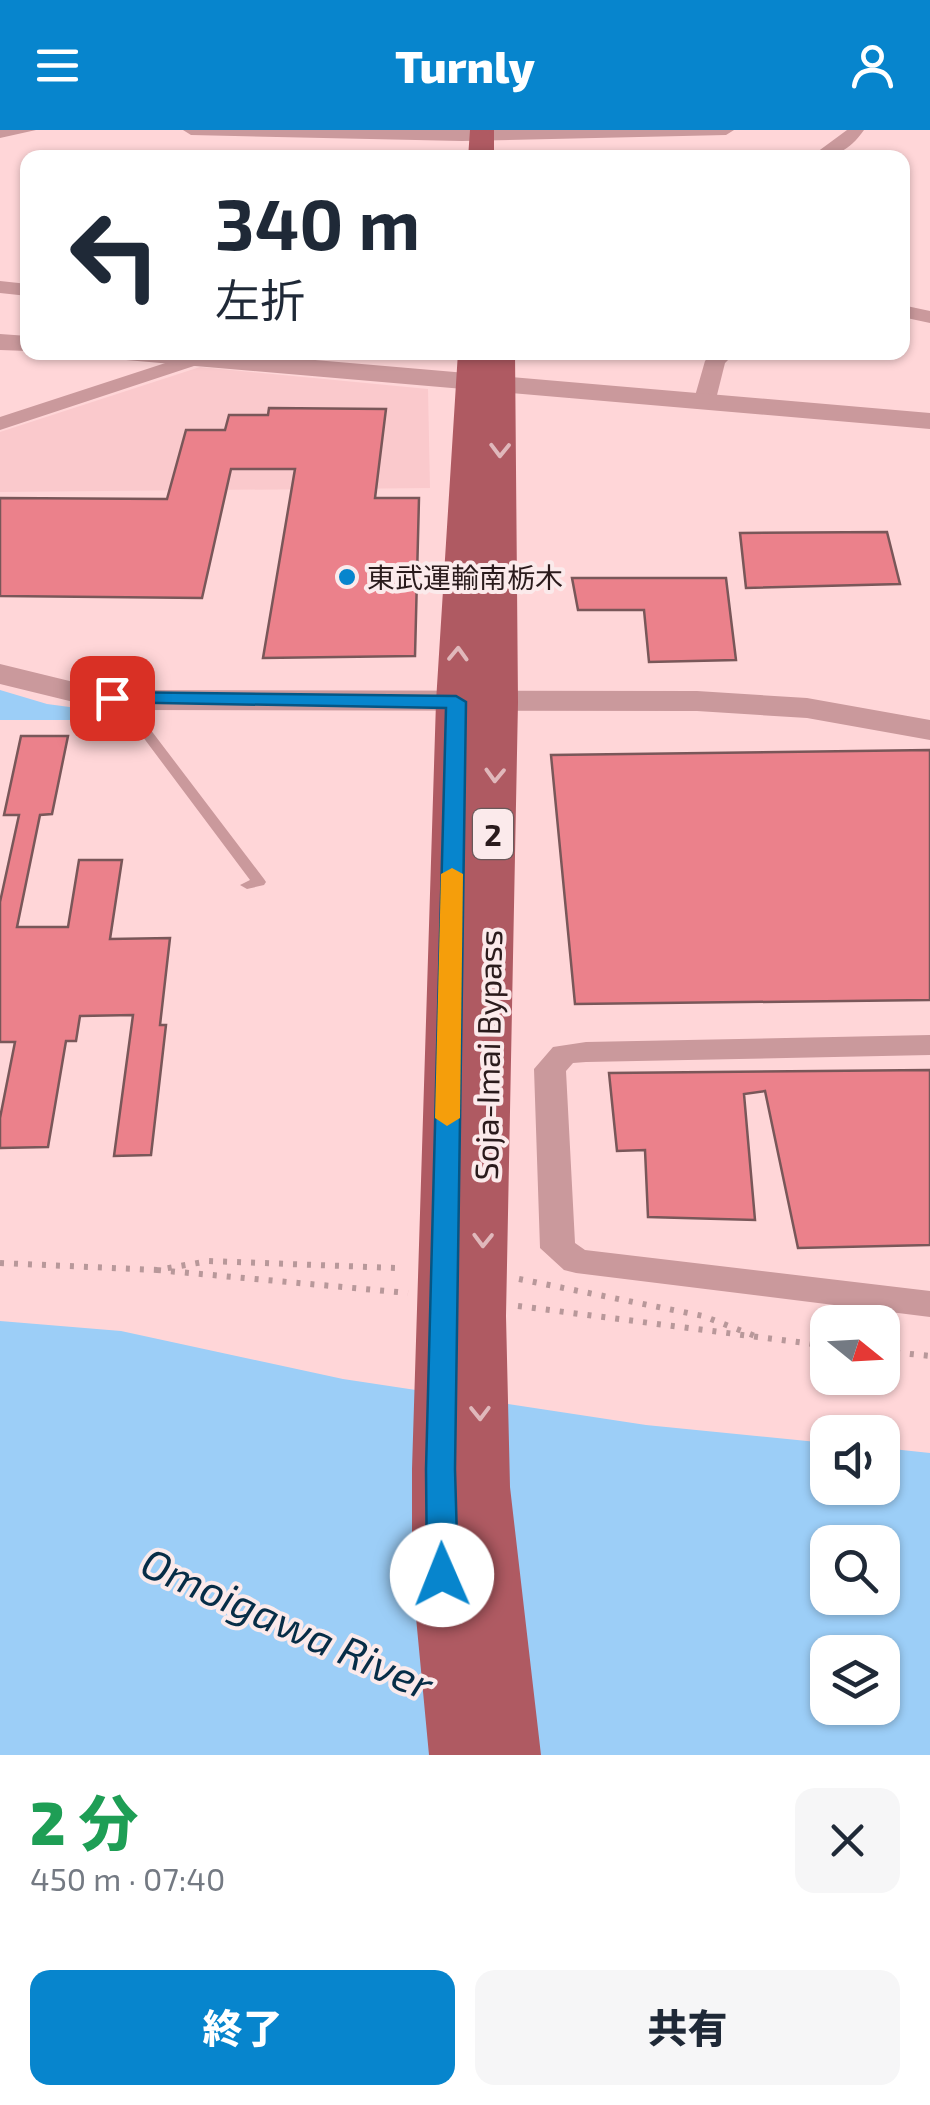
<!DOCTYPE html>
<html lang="ja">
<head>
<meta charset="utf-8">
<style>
	:root { --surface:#fff; --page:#f6f6f7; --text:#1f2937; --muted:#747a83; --accent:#0785cd }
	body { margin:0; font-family:"Exo 2","Noto Sans JP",sans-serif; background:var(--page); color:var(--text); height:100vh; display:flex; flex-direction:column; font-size:38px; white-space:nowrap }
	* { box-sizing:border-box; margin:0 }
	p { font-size:32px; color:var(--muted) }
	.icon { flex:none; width:55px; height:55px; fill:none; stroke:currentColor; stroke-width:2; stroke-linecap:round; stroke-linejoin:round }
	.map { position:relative; height:1625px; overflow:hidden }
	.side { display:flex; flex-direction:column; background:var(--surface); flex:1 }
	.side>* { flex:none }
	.guide { position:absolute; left:20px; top:20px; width:890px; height:210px; border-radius:20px; box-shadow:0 2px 8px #0004; background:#fff; color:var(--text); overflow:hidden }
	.needle { width:65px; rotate:108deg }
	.fabs { position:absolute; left:810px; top:1175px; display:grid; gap:20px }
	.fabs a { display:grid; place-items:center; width:90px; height:90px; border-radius:20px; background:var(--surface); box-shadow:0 2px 8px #0004; font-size:50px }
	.pin { position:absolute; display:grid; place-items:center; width:85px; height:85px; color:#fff; margin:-42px; border-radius:20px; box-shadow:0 5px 15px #0006 }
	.me { position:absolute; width:110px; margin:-55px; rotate:359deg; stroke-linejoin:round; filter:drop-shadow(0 0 8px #0008) }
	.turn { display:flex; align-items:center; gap:35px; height:210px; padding:0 30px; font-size:45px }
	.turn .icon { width:130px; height:130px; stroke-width:2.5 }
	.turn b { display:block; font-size:70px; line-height:85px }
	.round { display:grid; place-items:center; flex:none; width:105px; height:105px; border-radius:20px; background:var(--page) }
	.headline { display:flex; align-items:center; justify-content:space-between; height:170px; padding:0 30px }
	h1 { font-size:60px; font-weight:800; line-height:75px; color:#1e9e55 }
	.primary-button { display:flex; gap:20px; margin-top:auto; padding:20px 30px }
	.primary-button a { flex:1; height:115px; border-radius:20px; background:var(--accent); color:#fff; font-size:40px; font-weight:800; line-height:115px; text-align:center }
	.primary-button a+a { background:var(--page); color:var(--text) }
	header { display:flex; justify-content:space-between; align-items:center; height:130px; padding:0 30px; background:var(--accent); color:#fff; font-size:45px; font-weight:800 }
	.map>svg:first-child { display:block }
</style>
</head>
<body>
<header><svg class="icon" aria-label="menu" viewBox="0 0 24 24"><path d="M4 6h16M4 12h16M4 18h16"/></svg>Turnly<svg class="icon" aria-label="person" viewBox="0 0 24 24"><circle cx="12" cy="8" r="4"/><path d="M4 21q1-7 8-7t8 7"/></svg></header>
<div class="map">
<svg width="930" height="1625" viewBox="0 0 930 1625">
	<rect width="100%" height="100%" fill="#ffd6d8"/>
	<path fill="#fac9cc" d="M200 237 428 259 430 358 0 362V302Z"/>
	<path fill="#9ccef7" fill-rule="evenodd" d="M0 560 47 574 107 582 104 590H0Z
		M0 1191 121 1201 343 1249 646 1295 827 1313 828 1358H882L883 1318 930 1323V1625H0ZM828 1412H882V1468H828ZM828 1522H882V1578H828Z"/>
	<path fill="#eb818b" stroke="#795759" stroke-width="2.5" d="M269 278 386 279 375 368H419L415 526 263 528 295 339H231L202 468 0 466V368L167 369 186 300H225L229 285H268Z
		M887 402 900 454 746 458 740 403Z
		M572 448H726L736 530 649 532 644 480H578Z
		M21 606H68L52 684 40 685 17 797H68L79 730H122L110 809 170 808 160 895H166L151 1025 114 1026 133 885 80 886 76 911H66L48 1017 0 1018V988L15 912H0V772L19 685H4Z
		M930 620V870L575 874 551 625Z
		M930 940V1115L798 1118 765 961 744 964 755 1090 648 1087 645 1020 617 1021 609 943Z"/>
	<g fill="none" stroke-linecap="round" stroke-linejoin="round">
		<path stroke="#b8989a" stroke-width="6" stroke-dasharray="4 10" stroke-linecap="butt" d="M0 1133 157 1140 209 1131 397 1138
			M157 1140 408 1163
			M519 1149 703 1186 755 1206
			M518 1176 828 1216
			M882 1221 930 1226"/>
		<path fill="#ca999c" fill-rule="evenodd" d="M134 566 140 570 147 595 264 749 266 752 264 755 247 759 240 755 250 750 134 595 128 570Z"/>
		<path fill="#ca999c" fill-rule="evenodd" d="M0 0H36L0 8Z
			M183 0H734L726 5 462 11 191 5Z
			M847 0H864C849 21 835 28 809 28Z
			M0 151 28 154V166L0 163Z
			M902 175 930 181V193L902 187Z
			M713 222H736L725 233 715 273 704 279 693 273 705 231Z
			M196 223 206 229 203 233 0 300V287Z
			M930 905V925L586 932 573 933 566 941 575 1113 585 1120 930 1161V1187L576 1143 564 1140 540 1118 534 939 553 917 586 912Z"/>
		<path fill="#ca999c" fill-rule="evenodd" d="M0 204 28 206V221L0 220Z
			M114 222H221L930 283V299L126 230Z
			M0 534 90 556 134 560 697 561 807 568 930 590V610L807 588 697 581 134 580 90 576 0 554Z"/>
		<path fill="#af5a62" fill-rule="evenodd" d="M470 0H494V28H468Z
			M458 222H515L518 572 506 1186 510 1357 541 1625H429L412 1445V1339L436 572Z"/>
	</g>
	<defs><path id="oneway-chevron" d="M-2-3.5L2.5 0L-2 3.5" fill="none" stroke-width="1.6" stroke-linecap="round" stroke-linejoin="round" transform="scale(2.5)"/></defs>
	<g stroke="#e0b8bb">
		<use href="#oneway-chevron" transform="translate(500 320) rotate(91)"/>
		<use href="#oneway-chevron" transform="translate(458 524) rotate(-88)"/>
		<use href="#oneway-chevron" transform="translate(495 645) rotate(92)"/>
		<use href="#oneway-chevron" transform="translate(483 1110) rotate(91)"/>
		<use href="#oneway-chevron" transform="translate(480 1283) rotate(89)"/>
	</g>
	<path fill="#0785cd" stroke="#055685" stroke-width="2.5" d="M112 562 456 566 466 572 455 1339 458 1445 453 1454 442 1458 432 1454 427 1445 426 1339 446 578 105 572 102 568Z"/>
	<path fill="#f59e0b" d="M452 738 463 744 460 988 447 996 435 988 441 744Z"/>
	<circle fill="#0785cd" stroke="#fbeaeb" stroke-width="4" cx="347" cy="447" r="10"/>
	<g text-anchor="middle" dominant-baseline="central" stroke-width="8" stroke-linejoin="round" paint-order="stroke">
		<g font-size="28" fill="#2a1b1c" stroke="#fbeaeb" text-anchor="start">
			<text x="367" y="447">東武運輸南栃木</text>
		</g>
		<rect fill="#fbeaeb" stroke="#69595a" stroke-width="2.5" x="473" y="679" width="40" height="50" rx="8"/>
		<g font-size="30" font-weight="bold" fill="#2a1b1c">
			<text x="493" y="704">2</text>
		</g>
		<g font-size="32" fill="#2a1b1c" stroke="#fbeaeb">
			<text transform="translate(487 925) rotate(-89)">Soja-Imai Bypass</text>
		</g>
		<g font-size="42" font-style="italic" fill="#062d47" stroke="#fbeaeb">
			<text transform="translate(288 1492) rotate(24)">Omoigawa River</text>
		</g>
	</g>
</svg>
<div class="fabs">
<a><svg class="needle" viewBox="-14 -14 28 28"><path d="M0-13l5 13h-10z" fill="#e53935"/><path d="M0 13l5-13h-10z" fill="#747a83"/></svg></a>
<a><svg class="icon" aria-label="sound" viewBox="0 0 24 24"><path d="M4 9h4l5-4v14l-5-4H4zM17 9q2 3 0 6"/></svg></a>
<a><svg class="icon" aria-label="search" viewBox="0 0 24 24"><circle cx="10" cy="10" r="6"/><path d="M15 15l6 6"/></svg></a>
<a><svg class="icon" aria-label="layers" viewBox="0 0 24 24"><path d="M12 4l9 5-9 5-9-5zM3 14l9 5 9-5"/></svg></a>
</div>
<div class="pin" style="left:112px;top:568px;background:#d93025"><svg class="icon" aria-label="arrive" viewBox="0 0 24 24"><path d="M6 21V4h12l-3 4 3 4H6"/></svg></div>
<svg class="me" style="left:442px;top:1445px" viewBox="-20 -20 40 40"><circle r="19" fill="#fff"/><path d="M0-13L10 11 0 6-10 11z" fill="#0785cd"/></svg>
<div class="guide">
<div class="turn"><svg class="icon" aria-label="left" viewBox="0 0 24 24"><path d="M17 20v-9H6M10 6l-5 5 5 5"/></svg><div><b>340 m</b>左折</div></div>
</div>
</div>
<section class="side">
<div class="headline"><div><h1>2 分</h1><p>450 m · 07:40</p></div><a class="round"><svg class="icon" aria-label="close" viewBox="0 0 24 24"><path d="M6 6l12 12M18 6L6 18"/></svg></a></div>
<div class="primary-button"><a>終了</a><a>共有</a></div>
</section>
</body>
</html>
